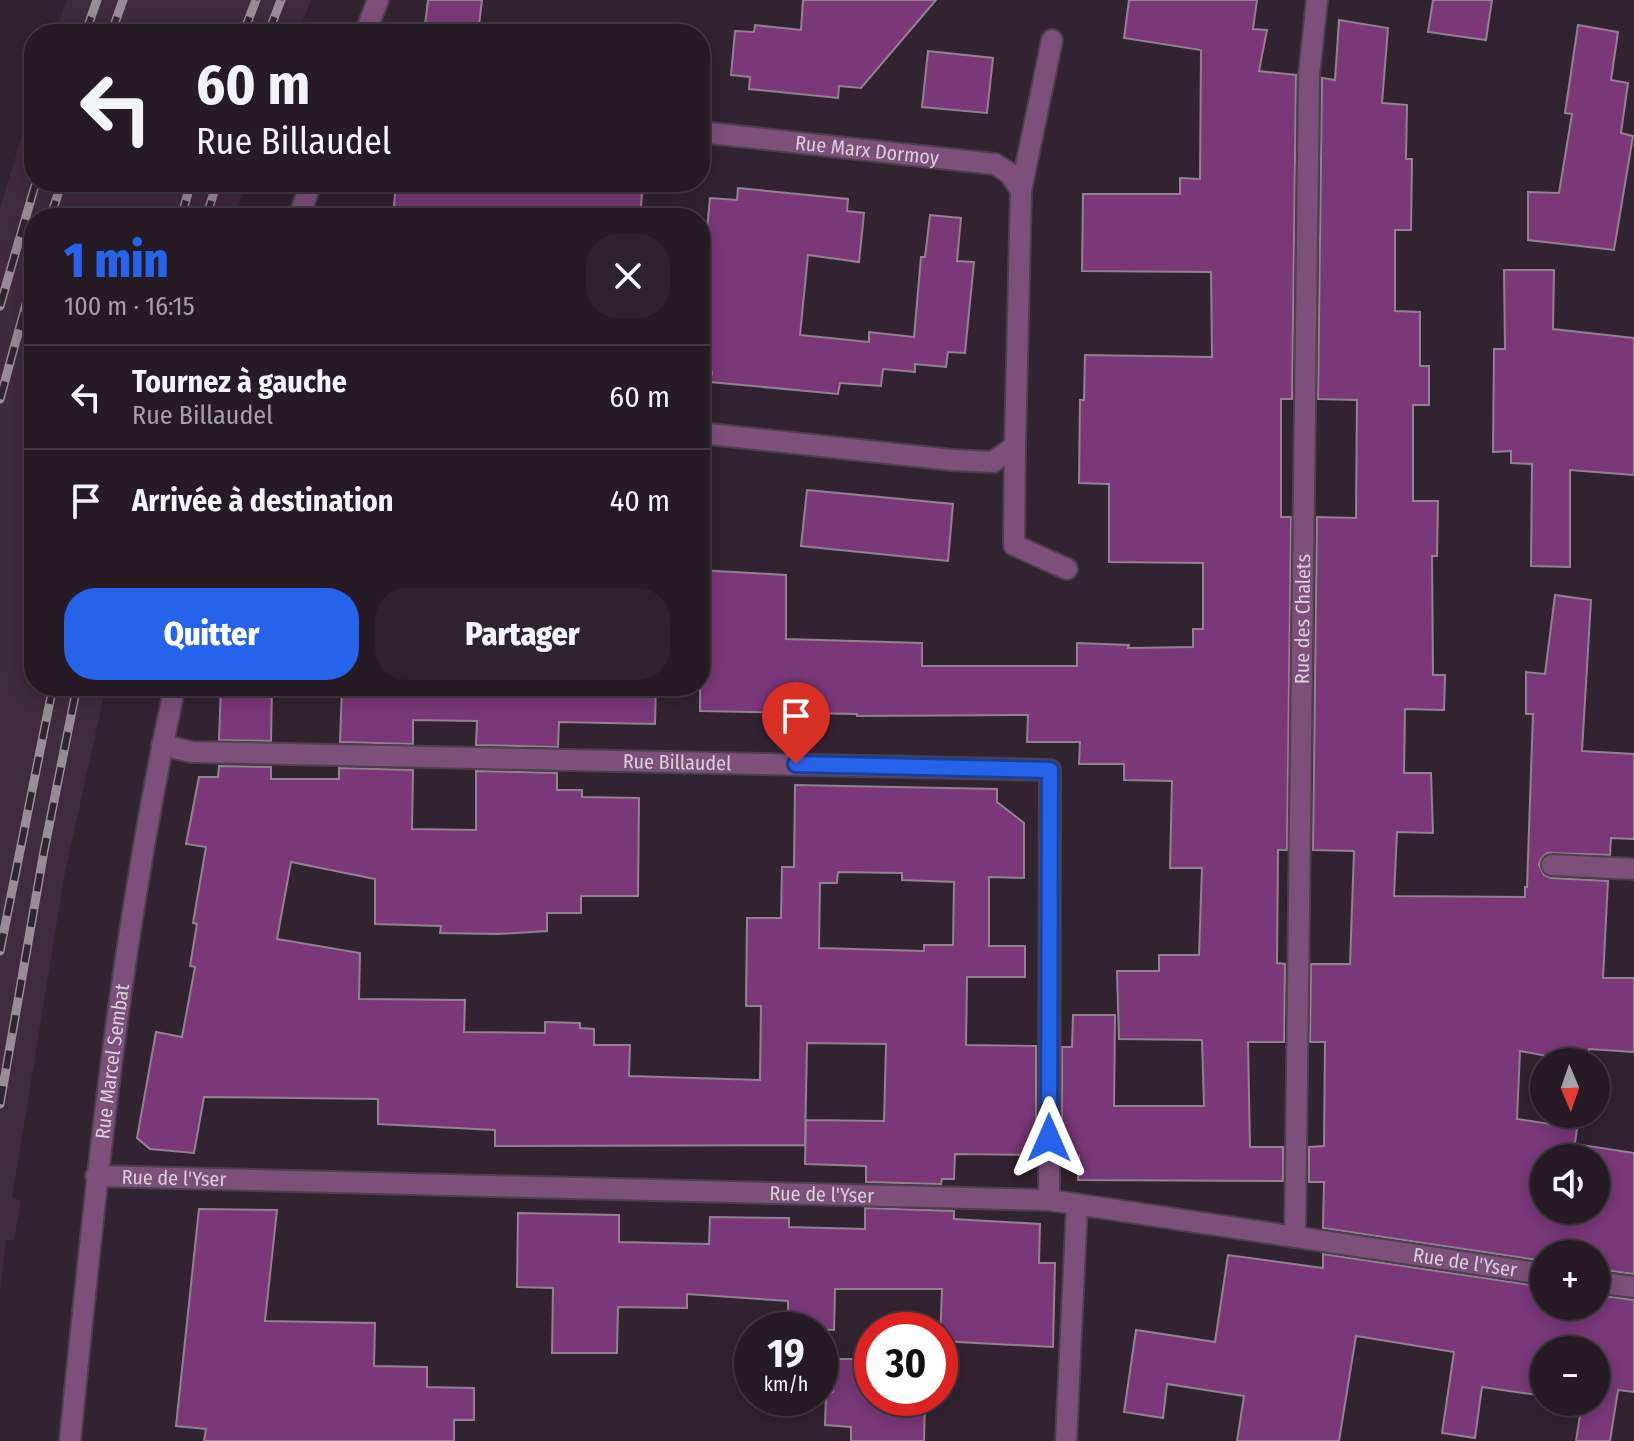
<!DOCTYPE html>
<html lang="fr">
<head>
<meta charset="utf-8">
<style>
	:root { --surface:#261a25; --page:#2e232d; --text:#f1f3f6; --muted:#a4a1a7; --line:#423842; --accent:#2563eb }
	body { margin:0; font-family:"Fira Sans Condensed",sans-serif; background:var(--page); color:var(--text); height:100vh; display:flex; flex-direction:column; font-size:30px; white-space:nowrap }
	* { box-sizing:border-box; margin:0 }
	p { font-size:26px; color:var(--muted) }
	.icon { flex:none; width:44px; height:44px; fill:none; stroke:currentColor; stroke-width:2; stroke-linecap:round; stroke-linejoin:round }
	.map { position:relative; flex:1; overflow:hidden }
	.details { position:absolute; left:24px; top:208px; width:686px; height:488px; display:flex; flex-direction:column; background:var(--surface); border-radius:32px; box-shadow:0 4px 20px #0003,0 0 0 2px var(--line) }
	.details>* { flex:none }
	.hud { position:absolute; left:24px; top:24px; width:686px; height:168px; border-radius:32px; box-shadow:0 4px 20px #0003,0 0 0 2px var(--line); background:#261a25; color:var(--text); overflow:hidden }
	.needle { width:52px; rotate:178deg }
	.tools { position:absolute; left:1530px; top:1048px; display:grid; gap:16px }
	.tools a { display:grid; place-items:center; width:80px; height:80px; border-radius:50%; background:var(--surface); box-shadow:0 4px 20px #0003,0 0 0 2px var(--line); font-size:40px }
	.speed { position:absolute; left:734px; top:1312px; display:flex; gap:16px; font-size:40px; font-weight:700; text-align:center }
	.speed>* { display:grid; place-content:center; width:104px; height:104px; border-radius:50%; background:var(--surface); box-shadow:0 4px 20px #0003,0 0 0 2px var(--line); line-height:1 }
	.speed small { font-size:20px; font-weight:400 }
	.speed .limit { border:12px solid #d22; background:#fff; color:#111 }
	.pin { position:absolute; display:grid; place-items:center; width:68px; height:68px; color:#fff; margin:-82px -34px; border-radius:50% 50% 50% 0; rotate:-45deg; box-shadow:0 0 8px #0007 }
	.pin .icon { rotate:45deg }
	.me { position:absolute; width:88px; margin:-44px; rotate:0deg; stroke-linejoin:round; filter:drop-shadow(0 0 6px #0008) }
	.turn { display:flex; align-items:center; gap:28px; height:168px; padding:0 40px; font-size:36px }
	.turn .icon { width:104px; height:104px; stroke-width:2.5 }
	.turn b { display:block; font-size:56px; line-height:68px }
	.round { display:grid; place-items:center; flex:none; width:84px; height:84px; border-radius:32px; background:var(--page) }
	.headline { display:flex; align-items:center; justify-content:space-between; height:136px; padding:0 40px }
	h1 { font-size:48px; font-weight:800; line-height:60px; color:var(--accent) }
	.action { display:flex; gap:16px; margin-top:auto; padding:16px 40px }
	.action a { flex:1; height:92px; border-radius:32px; background:var(--accent); color:#fff; font-size:32px; font-weight:800; line-height:92px; text-align:center }
	.action a+a { background:var(--page); color:var(--text) }
	ul { padding:0; list-style:none }
	li { display:flex; align-items:center; gap:24px; height:104px; padding:0 40px; border-top:2px solid var(--line) }
	li div { flex:1 }
	li b { display:block; font-size:30px }
	li em { font-style:normal }
	.map>svg:first-child { display:block }
</style>
</head>
<body>
<div class="map">
<svg width="1634" height="1441" viewBox="0 0 1634 1441">
	<rect width="100%" height="100%" fill="#322331"/>
	<path fill="#3f2a3e" d="M67 0H311L298 34H54Z
		M34 95V182H246L234 218H34V686H106L64 878 12 1198 21 1200 14 1240H6L0 1292V208Z"/>
	<path fill="#7a3879" stroke="#938091" stroke-width="2" fill-rule="evenodd" d="M428 0H482L478 34H424Z
		M803 0H936L861 88 839 86 838 98 749 89 750 77 731 75 735 31 754 32 755 25 801 30Z
		M1129 0H1257L1253 29 1267 30 1259 71 1296 75 1292 399H1281V517H1291L1287 850H1278L1277 963 1285 964 1284 1042H1248L1250 1147H1283V1181L1078 1180 1079 1156H1062V1047H1072L1073 1015H1115L1114 1106H1204L1202 1040 1119 1039 1117 971H1159V955H1199L1202 868H1170L1172 781 1124 780V764H1079L1080 742H1027L1028 715 857 716V714L700 711V570L786 575V639L922 643V666H1077V643L1129 645 1128 648 1193 647V629H1203V563L1109 562V484L1079 483 1080 400H1084L1085 355 1212 357 1211 272 1082 271 1083 194H1180V178L1200 179 1201 50 1124 38Z
		M1433 0H1492L1486 40 1428 32Z
		M1339 20 1388 28 1382 103 1407 105 1406 159H1412L1411 230H1395V311L1420 312V366H1429V405H1413V501H1438L1437 556H1432L1433 675H1445L1444 710 1405 709 1404 773H1431L1433 833 1397 832 1394 896 1525 897V887H1527L1533 714H1526V672L1545 674 1555 595 1591 600 1582 751 1634 754V839L1611 838 1610 855 1547 853 1541 859 1539 865 1544 875 1551 878 1608 881 1603 978H1634V1052L1589 1049 1586 1062H1580L1520 1051 1517 1119 1577 1128 1575 1144 1634 1153V1274L1596 1269V1254H1544V1261L1323 1228 1324 1182H1309V1147L1324 1146 1325 1042H1310L1311 964H1350L1354 851 1313 850 1317 517 1356 518 1357 400 1318 399 1322 78 1335 80ZM1544 1158H1596V1210H1544Z
		M1578 25 1618 32 1611 80 1628 83 1621 133 1633 136 1614 250 1528 240V192L1559 193 1572 114 1565 113Z
		M928 51 993 58 987 113 922 107Z
		M396 182H452L513 189 514 182H643L640 218H393Z
		M738 188 848 199 847 211 864 213 859 262 808 255 800 335 869 342V332L914 337 921 257H925L930 215 961 218 957 261 974 262 965 353 948 352 946 367 915 364V372L883 369 881 386 840 383 838 394 710 382 712 372 700 370V332L706 282H702L710 198 737 200Z
		M1504 270H1554L1553 329 1634 338V475L1570 470V567L1531 566 1532 464 1511 463V451L1493 452 1494 349H1505Z
		M807 490 953 504 948 561 801 546Z
		M221 686H272L271 741 219 740Z
		M342 686H656L655 724 559 722 558 747 476 745 477 721 413 720V744L340 742Z
		M219 766 271 767V779H339V768L413 770 412 829 476 830V771L557 773V790H582V797L639 798 638 896H581V913H547V931L498 934 440 933 441 926 375 924V879L291 862 277 939 360 953 359 999 465 1000 464 1032 545 1033V1022L580 1023V1028L594 1029V1045H630L629 1076 760 1080 761 1006H746L747 918H781L782 867H794L795 785 997 789V802L1024 823V878L989 877V946H1025V977H967L966 1045 1036 1046V1155L955 1154 954 1179H942L941 1184 866 1182V1166L805 1164 806 1120 884 1121 886 1044 807 1043 805 1145 495 1146V1130L378 1124V1099L204 1097 194 1153 150 1149 137 1138 156 1032 182 1037 195 967 190 966 197 924 193 923 206 847 186 844 199 777H218ZM838 872 902 873V880L954 882 953 945H924V951L819 948 820 883H837Z
		M865 1208 954 1211V1219L1040 1224 1039 1263H1055L1053 1347 940 1341 942 1289H835L834 1330 788 1329V1301L687 1294V1308L618 1307 617 1353H552L553 1288 517 1287 518 1213 619 1215V1242L709 1244 710 1217 789 1218V1227L865 1229Z
		M199 1209 277 1210 265 1321 375 1323 374 1366 427 1367V1387L474 1388V1420H454V1441H204L206 1429 176 1426Z
		M1323 1254 1544 1287V1306H1596V1295L1634 1300V1392L1618 1390 1610 1441H1576L1582 1402H1596V1350H1544V1396L1482 1387 1475 1438 1442 1433 1454 1352 1356 1336 1339 1441H1237L1244 1396 1167 1384 1163 1418 1124 1412 1136 1330 1215 1342 1228 1255 1323 1268Z
		M834 1359H872V1398H925L924 1441H851V1427L825 1425 826 1396 833 1392Z"/>
	<g fill="none" stroke-linecap="round" stroke-linejoin="round">
		<g stroke="#4d3f4c" stroke-width="24">
			<g id="street">
				<path d="M365 34 378 0"/>
				<path id="s1" d="M700 132 995 164 1009 173 1021 190 1015 446 993 462 952 460 700 433"/>
				<path d="M1021 190 1052 40"/>
				<path d="M299 218 311 182"/>
				<path d="M1015 446 1014 545 1067 569"/>
				<path id="s2" d="M162 745 192 752 1050 770 1049 1200"/>
				<path d="M1552 865 1634 869"/>
				<path id="s3" d="M96 1176 1049 1200 1544 1274"/>
				<path id="s4" d="M1295 1237 1309 75 1317 0"/>
				<path d="M1596 1282 1634 1287"/>
				<path id="s5" d="M70 1441C95 1188 121 934 175 686"/>
				<path d="M1066 1441 1077 1204"/>
			</g>
		</g>
		<use href="#street" stroke="#7c507a" stroke-width="20"/>
		<g stroke="#988c97" stroke-width="9">
			<path id="rail" d="M85 34 97 0
				M111 34 123 0
				M243 34 256 0
				M268 34 281 0
				M50 218 62 182
				M181 218 191 182
				M206 218 217 182
				M0 306 36 182
				M0 399 34 275
				M0 951 53 686
				M0 1104 44 851 77 686"/>
		</g>
		<use href="#rail" stroke="#322331" stroke-width="6" stroke-dasharray="18" stroke-linecap="butt"/>
	</g>
	<g fill="none" stroke-linecap="round" stroke-linejoin="round">
		<g stroke="#184099" stroke-width="20">
			<path id="route" d="M796 764 1050 770 1049 1138"/>
		</g>
		<use href="#route" stroke="#2563eb" stroke-width="14"/>
	</g>
	<g text-anchor="middle" dominant-baseline="central" stroke-width="8" stroke-linejoin="round" paint-order="stroke">
		<g font-size="20" fill="#d9cfd8" stroke="#322331">
			<text stroke="none"><textPath href="#s1" startOffset="168">Rue Marx Dormoy</textPath></text>
			<text stroke="none"><textPath href="#s4" startOffset="618">Rue des Chalets</textPath></text>
			<text stroke="none"><textPath href="#s2" startOffset="516">Rue Billaudel</textPath></text>
			<text stroke="none"><textPath href="#s5" startOffset="382">Rue Marcel Sembat</textPath></text>
			<text stroke="none"><textPath href="#s3" startOffset="78">Rue de l'Yser</textPath></text>
			<text stroke="none"><textPath href="#s3" startOffset="726">Rue de l'Yser</textPath></text>
			<text stroke="none"><textPath href="#s3" startOffset="1374">Rue de l'Yser</textPath></text>
		</g>
	</g>
</svg>
<div class="tools">
<a><svg class="needle" viewBox="-14 -14 28 28"><path d="M0-13l5 13h-10z" fill="#e53935"/><path d="M0 13l5-13h-10z" fill="#a4a1a7"/></svg></a>
<a><svg class="icon" aria-label="sound" viewBox="0 0 24 24"><path d="M4 9h4l5-4v14l-5-4H4zM17 9q2 3 0 6"/></svg></a>
<a>+</a>
<a>−</a>
</div>
<div class="speed"><div>19<small>km/h</small></div><div class="limit">30</div></div>
<div class="pin" style="left:796px;top:764px;background:#d93025"><svg class="icon" aria-label="arrive" viewBox="0 0 24 24"><path d="M6 21V4h12l-3 4 3 4H6"/></svg></div>
<svg class="me" style="left:1049px;top:1138px" viewBox="-20 -20 40 40"><path d="M0-17L14 15 0 8-14 15z" fill="#2563eb" stroke="#fff" stroke-width="4"/></svg>
<div class="hud">
<div class="turn"><svg class="icon" aria-label="left" viewBox="0 0 24 24"><path d="M17 20v-9H6M10 6l-5 5 5 5"/></svg><div><b>60 m</b>Rue Billaudel</div></div>
</div>
<section class="details">
<div class="headline"><div><h1>1 min</h1><p>100 m · 16:15</p></div><a class="round"><svg class="icon" aria-label="close" viewBox="0 0 24 24"><path d="M6 6l12 12M18 6L6 18"/></svg></a></div>
<ul>
<li><svg class="icon" aria-label="left" viewBox="0 0 24 24"><path d="M17 20v-9H6M10 6l-5 5 5 5"/></svg><div><b>Tournez à gauche</b><p>Rue Billaudel</p></div><em>60 m</em></li>
<li><svg class="icon" aria-label="arrive" viewBox="0 0 24 24"><path d="M6 21V4h12l-3 4 3 4H6"/></svg><div><b>Arrivée à destination</b></div><em>40 m</em></li>
</ul>
<div class="action"><a>Quitter</a><a>Partager</a></div>
</section>
</div>
</body>
</html>
